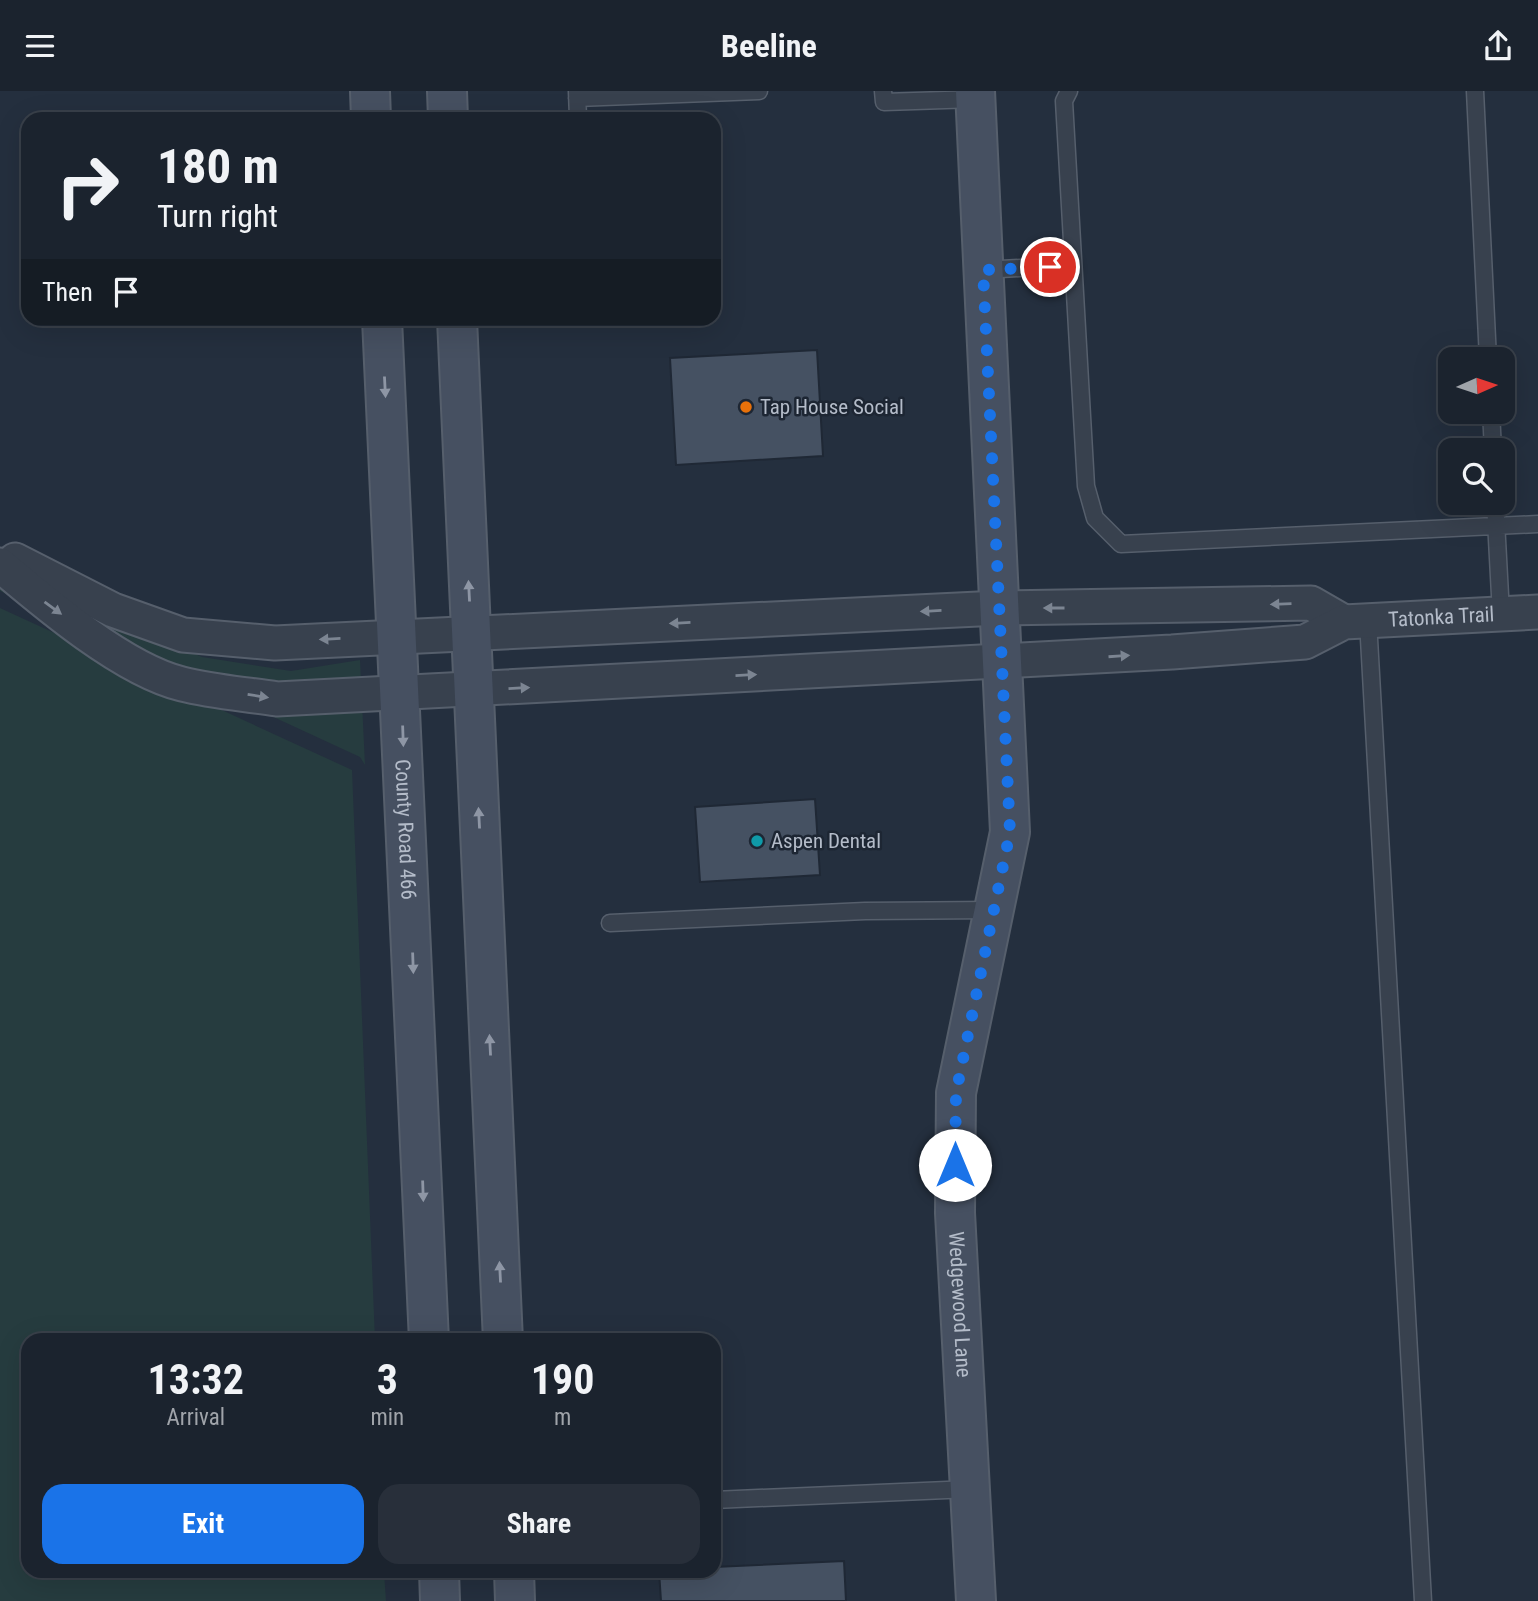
<!DOCTYPE html>
<html lang="en">
<head>
<meta charset="utf-8">
<style>
	:root { --surface:#1b232e; --page:#282f3a; --text:#f1f3f6; --muted:#a0a4aa; --line:#39404a; --accent:#1a73e8 }
	body { margin:0; font-family:"Roboto Condensed",sans-serif; background:var(--page); color:var(--text); height:100vh; display:flex; flex-direction:column; font-size:26px; white-space:nowrap }
	* { box-sizing:border-box; margin:0 }
	p { font-size:23px; color:var(--muted) }
	.icon { flex:none; width:38px; height:38px; fill:none; stroke:currentColor; stroke-width:2; stroke-linecap:round; stroke-linejoin:round }
	.map { position:relative; flex:1; overflow:hidden }
	.drawer { position:absolute; left:21px; top:1242px; width:700px; height:245px; display:flex; flex-direction:column; background:var(--surface); border-radius:21px; box-shadow:0 7px 28px #0002,0 0 0 2px var(--line) }
	.drawer>* { flex:none }
	.guide { position:absolute; left:21px; top:21px; width:700px; height:214px; border-radius:21px; box-shadow:0 7px 28px #0002,0 0 0 2px var(--line); background:#1b232e; color:var(--text); overflow:hidden }
	.needle { width:46px; rotate:87deg }
	.buttons { position:absolute; left:1438px; top:256px; display:grid; gap:14px }
	.buttons a { display:grid; place-items:center; width:77px; height:77px; border-radius:14px; background:var(--surface); box-shadow:0 7px 28px #0002,0 0 0 2px var(--line); font-size:35px }
	.pin { position:absolute; display:grid; place-items:center; width:60px; height:60px; color:#fff; margin:-30px; border:4px solid #fff; border-radius:50%; box-shadow:0 2px 7px #0007 }
	.me { position:absolute; width:77px; margin:-38px; rotate:0deg; stroke-linejoin:round; filter:drop-shadow(0 0 5px #0008) }
	.turn { display:flex; align-items:center; gap:24px; height:147px; padding:0 21px; font-size:32px }
	.turn .icon { width:91px; height:91px; stroke-width:2.5 }
	.turn b { display:block; font-size:49px; line-height:60px }
	.then { display:flex; align-items:center; height:66px; padding:0 21px; background:#0003; gap:14px; font-size:26px }
	.eta { display:flex; justify-content:space-evenly; align-items:center; height:119px; text-align:center }
	.eta b { font-size:42px; font-weight:700; line-height:49px }
	.action { display:flex; gap:14px; margin-top:auto; padding:14px 21px }
	.action a { flex:1; height:80px; border-radius:21px; background:var(--accent); color:#fff; font-size:28px; font-weight:700; line-height:80px; text-align:center }
	.action a+a { background:var(--page); color:var(--text) }
	header { display:flex; justify-content:space-between; align-items:center; height:91px; padding:0 21px; background:var(--surface); font-size:32px; font-weight:700 }
	.map>svg:first-child { display:block }
</style>
</head>
<body>
<header><svg class="icon" aria-label="menu" viewBox="0 0 24 24"><path d="M4 6h16M4 12h16M4 18h16"/></svg>Beeline<svg class="icon" aria-label="share" viewBox="0 0 24 24"><path d="M12 15V3M7 8l5-5 5 5M5 13v7h14v-7"/></svg></header>
<div class="map">
<svg width="1538" height="1510" viewBox="0 0 1538 1510">
	<rect width="100%" height="100%" fill="#242f3e"/>
	<path fill="#263c3f" d="M0 471 202 566 291 580 360 569 365 674 360 666 0 500Z
		M0 517 352 679 375 1249 28 1250V1480L384 1481 386 1510H0Z"/>
	<path fill="#455162" stroke="#1f2835" stroke-width="2" d="M817 259 823 365 676 374 670 267Z
		M815 708 820 784 700 791 695 716Z
		M844 1470 846 1510H661L659 1480H714V1476Z"/>
	<g fill="none" stroke-linecap="round" stroke-linejoin="round">
		<g stroke="#565f6c" stroke-width="19">
			<path id="lane" d="M577 0 578 28
				M883 0 884 11 976 8
				M1069 0 1064 10 1086 395 1095 427 1121 453 1538 433
				M1475 0 1488 268
				M577 7 759 0
				M983 179 1072 174
				M1491 320 1493 359
				M1495 411 1501 523
				M1368 530 1423 1510
				M610 832 865 820 994 819
				M714 1409 970 1398"/>
		</g>
		<g stroke="#565f6c" stroke-width="37">
			<g id="street">
				<path d="M15 469 113 519 183 544 275 552 999 517 1311 512 1344 531"/>
				<path id="s1" d="M0 474C46 513 124 579 182 593 213 601 246 603 277 608L1172 561 1305 551 1344 531 1538 521"/>
			</g>
		</g>
		<g stroke="#565f6c" stroke-width="42">
			<g id="secondary">
				<path d="M370 0 371 28"/>
				<path d="M447 0 448 28"/>
				<path id="s2" d="M975 0 1010 741 956 1002 955 1122 976 1510"/>
				<path id="s3" d="M382 228 429 1250"/>
				<path d="M457 228 503 1250"/>
				<path d="M439 1480 440 1510"/>
				<path d="M514 1480 515 1510"/>
			</g>
		</g>
		<use href="#lane" stroke="#38414e" stroke-width="16"/>
		<use href="#street" stroke="#38414e" stroke-width="33"/>
		<use href="#secondary" stroke="#465061" stroke-width="38"/>
	</g>
	<defs><path id="oneway-solid" d="M-6-.8H1V-3.2L6.5 0L1 3.2V.8H-6Z" transform="scale(1.75)"/></defs>
	<g fill="#8e96a5">
		<use href="#oneway-solid" transform="translate(385 296) rotate(87)"/>
		<use href="#oneway-solid" transform="translate(469 500) rotate(-93)"/>
		<use href="#oneway-solid" transform="translate(403 645) rotate(88)"/>
		<use href="#oneway-solid" transform="translate(479 727) rotate(-93)"/>
		<use href="#oneway-solid" transform="translate(413 872) rotate(88)"/>
		<use href="#oneway-solid" transform="translate(490 954) rotate(-93)"/>
		<use href="#oneway-solid" transform="translate(423 1100) rotate(88)"/>
		<use href="#oneway-solid" transform="translate(500 1181) rotate(-93)"/>
	</g>
	<g fill="#7c8592">
		<use href="#oneway-solid" transform="translate(1281 513) rotate(178)"/>
		<use href="#oneway-solid" transform="translate(53 517) rotate(36)"/>
		<use href="#oneway-solid" transform="translate(1054 517) rotate(180)"/>
		<use href="#oneway-solid" transform="translate(931 520) rotate(177)"/>
		<use href="#oneway-solid" transform="translate(680 532) rotate(177)"/>
		<use href="#oneway-solid" transform="translate(330 548) rotate(177)"/>
		<use href="#oneway-solid" transform="translate(1119 565) rotate(-4)"/>
		<use href="#oneway-solid" transform="translate(746 584) rotate(-3)"/>
		<use href="#oneway-solid" transform="translate(519 597) rotate(-3)"/>
		<use href="#oneway-solid" transform="translate(258 605) rotate(9)"/>
	</g>
	<g fill="none" stroke-linecap="round" stroke-linejoin="round">
		<path stroke="#1a73e8" stroke-width="12" stroke-dasharray="0 21.6" d="M955 1074 956 1002 1010 741 983 179 1050 176"/>
	</g>
	<circle fill="#e8710a" stroke="#1d2633" stroke-width="2.5" cx="746" cy="316" r="7"/>
	<circle fill="#0f9aa8" stroke="#1d2633" stroke-width="2.5" cx="757" cy="750" r="7"/>
	<g text-anchor="middle" dominant-baseline="central" stroke-width="5" stroke-linejoin="round" paint-order="stroke">
		<g font-size="21" fill="#b4bcc9" stroke="#1d2633" text-anchor="start">
			<text x="760" y="316">Tap House Social</text>
			<text x="771" y="750">Aspen Dental</text>
		</g>
		<g font-size="21" fill="#b4bcc9" stroke="#1d2633">
			<text stroke="none"><textPath href="#s1" startOffset="1486">Tatonka Trail</textPath></text>
			<text stroke="none"><textPath href="#s3" startOffset="511">County Road 466</textPath></text>
			<text stroke="none"><textPath href="#s2" startOffset="1220">Wedgewood Lane</textPath></text>
		</g>
	</g>
</svg>
<div class="buttons">
<a><svg class="needle" viewBox="-14 -14 28 28"><path d="M0-13l5 13h-10z" fill="#e53935"/><path d="M0 13l5-13h-10z" fill="#a0a4aa"/></svg></a>
<a><svg class="icon" aria-label="search" viewBox="0 0 24 24"><circle cx="10" cy="10" r="6"/><path d="M15 15l6 6"/></svg></a>
</div>
<div class="pin" style="left:1050px;top:176px;background:#d93025"><svg class="icon" aria-label="arrive" viewBox="0 0 24 24"><path d="M6 21V4h12l-3 4 3 4H6"/></svg></div>
<svg class="me" style="left:955px;top:1074px" viewBox="-20 -20 40 40"><circle r="19" fill="#fff"/><path d="M0-13L10 11 0 6-10 11z" fill="#1a73e8"/></svg>
<div class="guide">
<div class="turn"><svg class="icon" aria-label="right" viewBox="0 0 24 24"><path d="M7 20v-9h11M14 6l5 5-5 5"/></svg><div><b>180 m</b>Turn right</div></div>
<div class="then">Then<svg class="icon" aria-label="arrive" viewBox="0 0 24 24"><path d="M6 21V4h12l-3 4 3 4H6"/></svg></div>
</div>
<section class="drawer">
<div class="eta">
<div><b>13:32</b><p>Arrival</p></div>
<div><b>3</b><p>min</p></div>
<div><b>190</b><p>m</p></div>
</div>
<div class="action"><a>Exit</a><a>Share</a></div>
</section>
</div>
</body>
</html>
